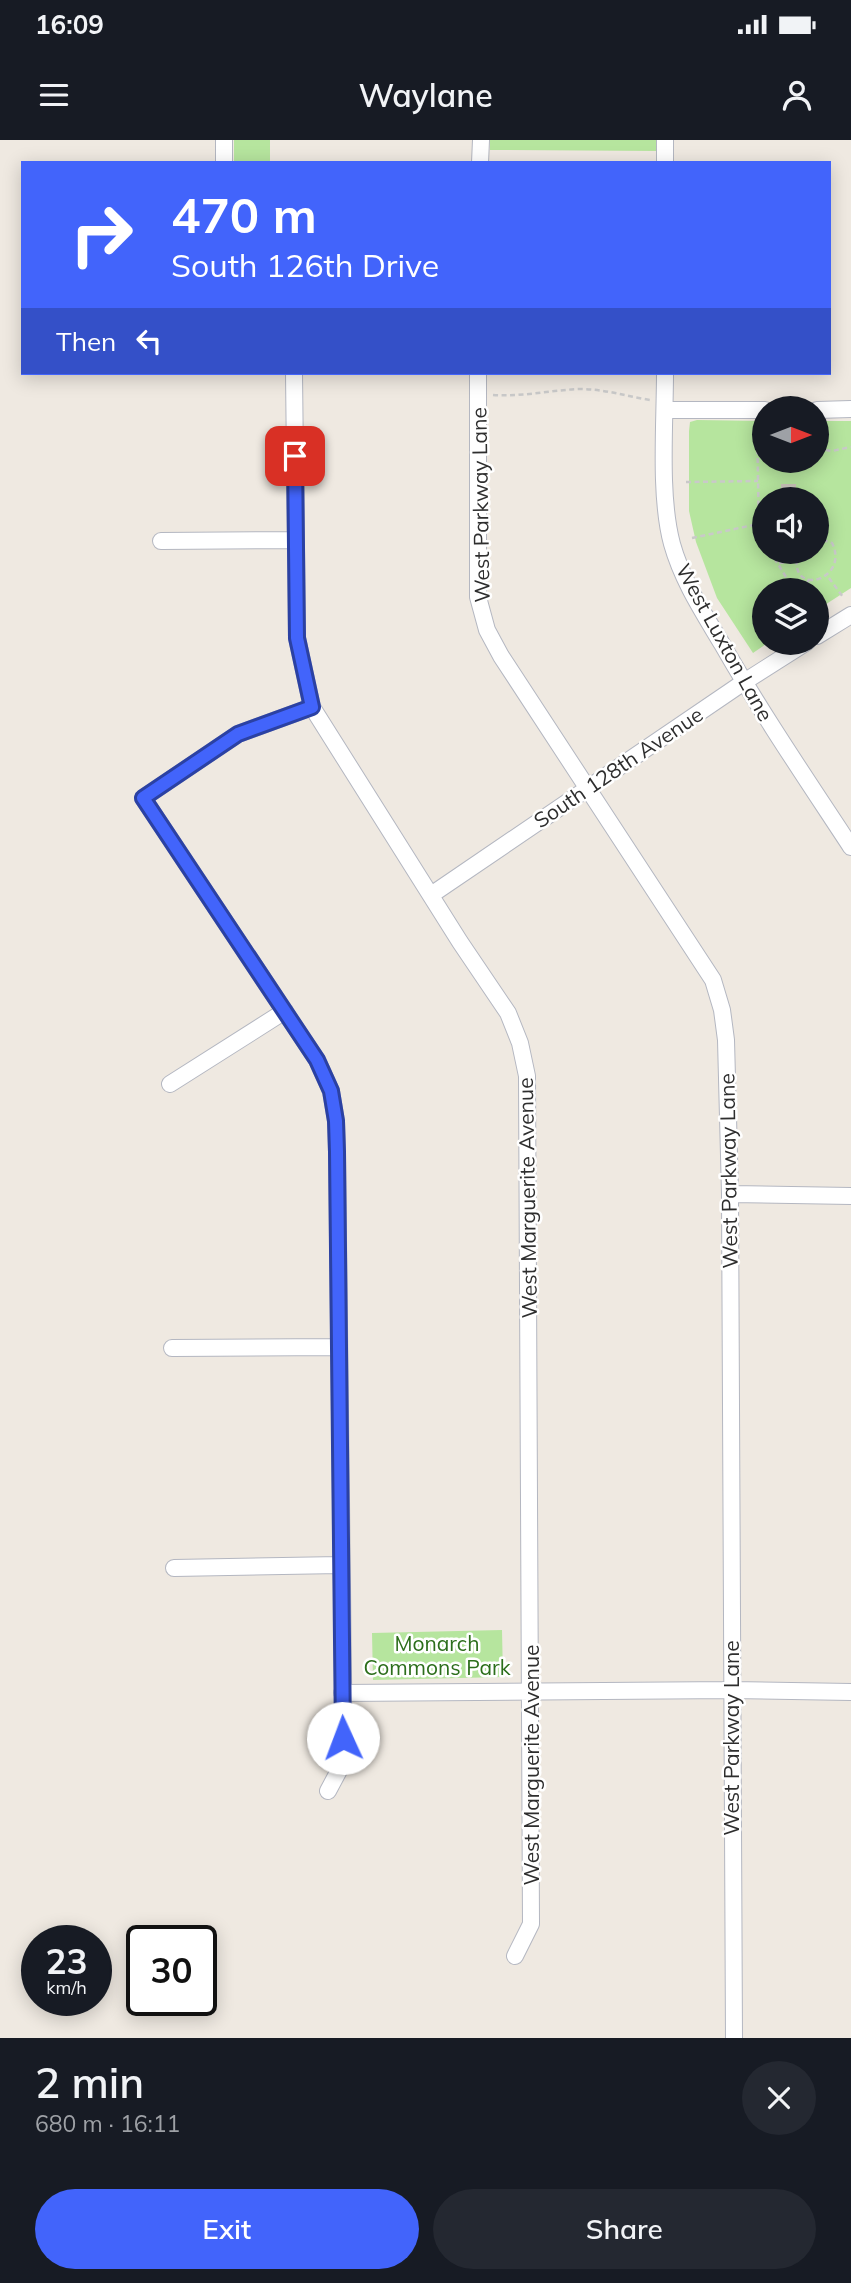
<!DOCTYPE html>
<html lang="en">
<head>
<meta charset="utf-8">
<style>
	:root { --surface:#171b24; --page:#242831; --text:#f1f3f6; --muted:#9ea1a6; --accent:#4264fb }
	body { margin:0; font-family:Mulish,sans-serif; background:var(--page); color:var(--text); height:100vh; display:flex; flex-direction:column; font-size:26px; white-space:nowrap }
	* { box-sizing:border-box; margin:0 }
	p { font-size:23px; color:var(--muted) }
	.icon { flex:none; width:38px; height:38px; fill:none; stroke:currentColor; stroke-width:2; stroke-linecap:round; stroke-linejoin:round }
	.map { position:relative; height:1898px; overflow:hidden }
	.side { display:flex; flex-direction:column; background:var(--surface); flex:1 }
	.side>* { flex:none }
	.guide { position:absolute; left:21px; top:21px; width:810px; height:214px; border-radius:0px; box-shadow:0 4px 18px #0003; background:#4264fb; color:#fff; overflow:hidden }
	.needle { width:46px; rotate:90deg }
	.fabs { position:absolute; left:752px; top:256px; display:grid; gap:14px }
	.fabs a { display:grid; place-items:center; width:77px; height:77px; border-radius:50%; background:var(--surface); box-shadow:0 4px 18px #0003; font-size:35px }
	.speed { position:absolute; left:21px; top:1785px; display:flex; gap:14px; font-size:35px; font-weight:700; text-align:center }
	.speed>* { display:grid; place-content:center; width:91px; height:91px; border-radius:50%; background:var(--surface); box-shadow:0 4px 18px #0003; line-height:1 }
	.speed small { font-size:18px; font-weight:400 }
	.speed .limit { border:4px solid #111; border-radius:10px; background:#fff; color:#111 }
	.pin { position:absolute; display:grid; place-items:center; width:60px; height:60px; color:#fff; margin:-30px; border-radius:14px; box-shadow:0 4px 10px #0006 }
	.me { position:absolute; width:77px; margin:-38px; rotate:358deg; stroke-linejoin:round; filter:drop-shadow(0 0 5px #0008) }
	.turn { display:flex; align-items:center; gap:24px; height:147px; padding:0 35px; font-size:32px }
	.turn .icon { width:91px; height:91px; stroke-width:2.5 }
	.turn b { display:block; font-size:49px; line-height:60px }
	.then { display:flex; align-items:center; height:66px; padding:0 35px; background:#0003; gap:14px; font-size:26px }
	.round { display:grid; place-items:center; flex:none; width:74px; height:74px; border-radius:37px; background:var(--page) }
	.summary { display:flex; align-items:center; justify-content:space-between; height:119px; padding:0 35px }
	h1 { font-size:42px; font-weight:600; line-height:52px }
	.primary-button { display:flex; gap:14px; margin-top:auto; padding:14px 35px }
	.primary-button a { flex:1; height:80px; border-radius:42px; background:var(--accent); color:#fff; font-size:28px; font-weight:600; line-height:80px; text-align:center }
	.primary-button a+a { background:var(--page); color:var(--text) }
	.status { display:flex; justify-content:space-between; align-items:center; height:49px; padding:0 35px; background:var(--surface); direction:ltr }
	.status svg { height:19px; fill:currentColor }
	header { display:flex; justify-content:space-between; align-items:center; height:91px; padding:0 35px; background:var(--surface); font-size:32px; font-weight:600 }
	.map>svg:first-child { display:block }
</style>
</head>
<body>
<div class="status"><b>16:09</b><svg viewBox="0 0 49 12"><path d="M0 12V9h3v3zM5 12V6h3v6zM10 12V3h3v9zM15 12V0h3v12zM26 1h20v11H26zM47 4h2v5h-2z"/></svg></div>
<header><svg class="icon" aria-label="menu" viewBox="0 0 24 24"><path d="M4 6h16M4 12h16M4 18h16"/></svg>Waylane<svg class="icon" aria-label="person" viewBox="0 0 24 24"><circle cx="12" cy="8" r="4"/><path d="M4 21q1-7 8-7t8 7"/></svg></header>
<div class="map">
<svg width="851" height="1898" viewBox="0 0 851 1898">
	<rect width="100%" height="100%" fill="#efe9e1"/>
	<path fill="#b6e59e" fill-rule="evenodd" d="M234 0H270V23H234Z
		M490 0H659V11L490 10Z
		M697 280 765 281V320H817V281H851V448L817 470V450H765V502H769L753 513 717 458 696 402 689 371V291L690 282ZM765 359H817V411H765Z
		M502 1490 503 1537 373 1540 372 1493Z"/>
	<path fill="#cbc7bf" stroke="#cbc5ba" stroke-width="2" d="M782 345H795V359H782Z"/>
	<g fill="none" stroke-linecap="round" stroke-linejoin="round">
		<g stroke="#b4b7c1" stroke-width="18">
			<path id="minor" d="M665 0V23
				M224 23V0
				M480 23 481 0
				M294 233 297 498 312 567 460 802 508 873 520 903 527 936 531 1784 515 1816
				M478 233V457L487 490 501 516 713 840 722 870 726 900 730 1054 734 1898
				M665 233C665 284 659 356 672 404 682 440 703 472 722 504 762 574 807 640 851 707
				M665 270H765
				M817 270 851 269
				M161 401 295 400
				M817 496 851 475
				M312 567 238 594 143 658 317 920 331 951 336 981 337 1012 344 1621 328 1651
				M431 755 744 542 807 502
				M170 944 285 871
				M730 1054 851 1056
				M172 1208 339 1207
				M174 1428 340 1425
				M342 1553 731 1550 851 1552"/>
		</g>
		<path stroke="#c9c9c9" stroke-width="2.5" stroke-dasharray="5 3.5" stroke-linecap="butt" d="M493 255C523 257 551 250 580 249 604 249 626 256 650 260
			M757 284 759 393 765 404
			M817 309 832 311 851 307
			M686 342 758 341
			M692 398 758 384
			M770 411 794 450
			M798 411C786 460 851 440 832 403L817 398
			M779 423 797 421
			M829 438 843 457
			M804 450 809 439"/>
		<use href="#minor" stroke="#fff" stroke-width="16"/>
	</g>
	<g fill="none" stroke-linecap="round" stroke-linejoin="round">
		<g stroke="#2b41a3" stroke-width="18">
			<path id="route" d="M295 316 297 498 312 567 238 594 143 658 317 920 331 951 336 981 337 1012 343 1598"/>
		</g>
		<use href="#route" stroke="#4264fb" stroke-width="12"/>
	</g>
	<g text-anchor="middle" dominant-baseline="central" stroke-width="5" stroke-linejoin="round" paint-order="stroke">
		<g font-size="21" fill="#2e2e2e" stroke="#fff">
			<text transform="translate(480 365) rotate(-91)">West Parkway Lane</text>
			<text transform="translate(725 502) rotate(61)">West Luxton Lane</text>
			<text transform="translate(618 627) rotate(-34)">South 128th Avenue</text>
			<text transform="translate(728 1031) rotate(-91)">West Parkway Lane</text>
			<text transform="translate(527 1058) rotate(-91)">West Marguerite Avenue</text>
			<text transform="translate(731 1598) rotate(-90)">West Parkway Lane</text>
			<text transform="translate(531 1625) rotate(-90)">West Marguerite Avenue</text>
		</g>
		<g font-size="21" fill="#2c6e1b" stroke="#fff">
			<text x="437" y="1503">Monarch<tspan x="437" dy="24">Commons Park</tspan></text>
		</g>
	</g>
</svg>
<div class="fabs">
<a><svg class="needle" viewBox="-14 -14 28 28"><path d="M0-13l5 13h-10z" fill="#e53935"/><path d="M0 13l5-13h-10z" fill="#9ea1a6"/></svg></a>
<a><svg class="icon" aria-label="sound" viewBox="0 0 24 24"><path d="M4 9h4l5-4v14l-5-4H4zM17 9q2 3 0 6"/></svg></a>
<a><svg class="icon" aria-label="layers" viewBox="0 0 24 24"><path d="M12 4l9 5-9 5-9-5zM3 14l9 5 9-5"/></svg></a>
</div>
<div class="speed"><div>23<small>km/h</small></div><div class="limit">30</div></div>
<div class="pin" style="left:295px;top:316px;background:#d93025"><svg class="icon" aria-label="arrive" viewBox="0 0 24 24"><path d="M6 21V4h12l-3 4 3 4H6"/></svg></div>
<svg class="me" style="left:343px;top:1598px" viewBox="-20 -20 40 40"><circle r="19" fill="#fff"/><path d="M0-13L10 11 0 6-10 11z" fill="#4264fb"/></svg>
<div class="guide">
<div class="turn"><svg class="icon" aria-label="right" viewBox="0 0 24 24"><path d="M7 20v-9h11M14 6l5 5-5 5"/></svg><div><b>470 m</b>South 126th Drive</div></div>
<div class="then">Then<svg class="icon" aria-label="left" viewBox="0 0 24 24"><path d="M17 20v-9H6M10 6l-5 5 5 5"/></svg></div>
</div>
</div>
<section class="side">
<div class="summary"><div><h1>2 min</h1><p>680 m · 16:11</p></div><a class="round"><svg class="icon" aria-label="close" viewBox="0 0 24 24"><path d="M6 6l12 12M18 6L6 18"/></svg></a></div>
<div class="primary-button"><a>Exit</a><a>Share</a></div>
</section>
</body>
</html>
